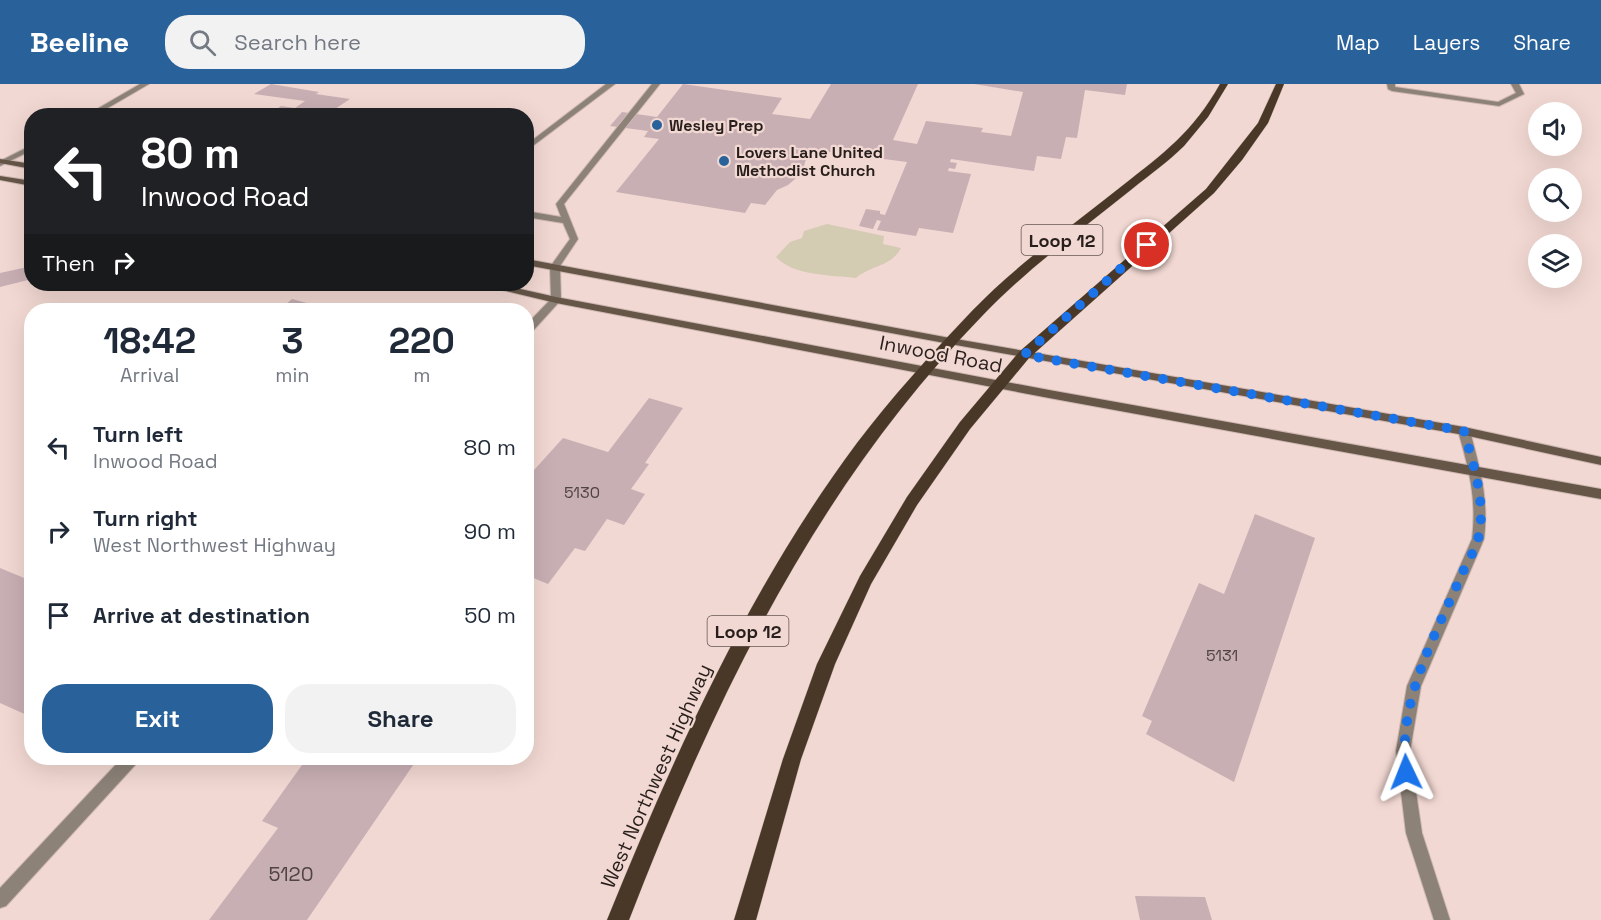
<!DOCTYPE html>
<html lang="en">
<head>
<meta charset="utf-8">
<style>
	:root { --surface:#fff; --page:#f2f2f3; --text:#1f2937; --muted:#747a83; --accent:#29629a }
	body { margin:0; font-family:"Space Grotesk",sans-serif; background:var(--page); color:var(--text); height:100vh; display:flex; flex-direction:column; font-size:22px; white-space:nowrap }
	* { box-sizing:border-box; margin:0 }
	p { font-size:20px; color:var(--muted) }
	.icon { flex:none; width:33px; height:33px; fill:none; stroke:currentColor; stroke-width:2; stroke-linecap:round; stroke-linejoin:round }
	.map { position:relative; flex:1; overflow:hidden }
	.sheet { position:absolute; left:24px; top:219px; width:510px; height:462px; display:flex; flex-direction:column; background:var(--surface); border-radius:24px; box-shadow:0 6px 24px #0002 }
	.sheet>* { flex:none }
	.top-card { position:absolute; left:24px; top:24px; width:510px; height:183px; border-radius:24px; box-shadow:0 6px 24px #0002; background:#202124; color:#fff; overflow:hidden }
	.tools { position:absolute; left:1528px; top:18px; display:grid; gap:12px }
	.tools a { display:grid; place-items:center; width:54px; height:54px; border-radius:50%; background:var(--surface); box-shadow:0 6px 24px #0002; font-size:30px }
	.pin { position:absolute; display:grid; place-items:center; width:51px; height:51px; color:#fff; margin:-26px; border:3px solid #fff; border-radius:50%; box-shadow:0 2px 6px #0007 }
	.me { position:absolute; width:66px; margin:-33px; rotate:358deg; stroke-linejoin:round; filter:drop-shadow(0 0 4px #0008) }
	.turn { display:flex; align-items:center; gap:21px; height:126px; padding:0 18px; font-size:27px }
	.turn .icon { width:78px; height:78px; stroke-width:2.5 }
	.turn b { display:block; font-size:42px; line-height:51px }
	.then { display:flex; align-items:center; height:57px; padding:0 18px; background:#0003; gap:12px; font-size:22px }
	.eta { display:flex; justify-content:space-evenly; align-items:center; height:102px; text-align:center }
	.eta b { font-size:36px; font-weight:800; line-height:42px }
	.button { display:flex; gap:12px; margin-top:auto; padding:12px 18px }
	.button a { flex:1; height:69px; border-radius:24px; background:var(--accent); color:#fff; font-size:24px; font-weight:800; line-height:69px; text-align:center }
	.button a+a { background:var(--page); color:var(--text) }
	ul { padding:0; list-style:none }
	li { display:flex; align-items:center; gap:18px; height:84px; padding:0 18px }
	li div { flex:1 }
	li b { display:block; font-size:22px }
	li em { font-style:normal }
	header { display:flex; align-items:center; gap:36px; box-sizing:border-box; height:84px; padding:0 30px; background:var(--accent); color:#fff }
	header strong { font-size:28px }
	nav { display:flex; gap:33px; margin-inline-start:auto; font-size:21px }
	.search { width:420px; height:54px; background:var(--page); display:flex; align-items:center; gap:15px; box-sizing:border-box; padding:0 21px; border-radius:24px; color:var(--muted); font-size:22px }
	.map>svg:first-child { display:block }
</style>
</head>
<body>
<header>
<strong>Beeline</strong>
<div class="search"><svg class="icon" aria-label="search" viewBox="0 0 24 24"><circle cx="10" cy="10" r="6"/><path d="M15 15l6 6"/></svg>Search here</div>
<nav><a>Map</a><a>Layers</a><a>Share</a></nav>
</header>
<div class="map">
<svg width="1601" height="836" viewBox="0 0 1601 836">
	<rect width="100%" height="100%" fill="#f2d8d2"/>
	<path fill="#d3ccb3" d="M827 140 884 152 883 160 901 164C891 183 871 181 856 194 832 191 793 192 776 173L790 158 802 154 804 147Z"/>
	<path fill="#c8afb4" d="M271 0 319 8 316 10 350 15 332 27 334 29 331 32H267L281 22 295 24 305 17 254 10Z
		M683 0 782 14 772 30 810 35 831 0H918L893 56 917 60 926 37 983 44 981 48 1011 52 1023 8 974 0H1127L1125 11 1085 6 1077 54 1066 53 1061 75 1037 72 1034 87 951 75 950 78 957 79 955 85 949 84 948 87 971 90 953 149 919 144 916 152 877 146 881 137 877 136 873 145 859 142 866 125 880 127V130L885 131 907 78 791 63 790 65 804 66 806 75 802 89 788 101 777 106 765 121 751 119 745 129 616 108 659 55 644 53 648 47 610 42 622 28 657 33Z
		M32 182V195L0 203V189Z
		M292 215 333 226H279Z
		M649 314 683 324 645 379 649 380 631 405 645 410 624 441 607 435 585 467 575 464 548 500 526 491V395L563 354 608 368Z
		M1255 430 1315 454 1234 698 1146 650 1152 637 1142 632 1199 499 1224 510Z
		M0 484 29 496 32 494V630L29 632 0 619Z
		M307 674H418L307 836H209L278 744 262 737Z
		M1135 812 1205 813 1212 836H1140Z"/>
	<g fill="none" stroke-linecap="round" stroke-linejoin="round">
		<g stroke="#ceb7b1" stroke-width="2">
			<path id="lane" d="M606 0H615L526 67V61Z
				M652 0H660L564 120 578 155 558 185H552L550 183 570 155 563 139 526 133V127L561 133 556 120Z
				M1387 0H1395V3L1498 18 1516 9 1511 0H1519L1524 10 1499 22 1392 7 1388 5Z"/>
		</g>
		<g stroke="#ceb7b1" stroke-width="2">
			<path id="street" d="M140 0H149L94 32H85Z
				M32 61V66L0 82V77Z
				M555 180 560 183 561 216 530 250 526 251V241L551 215 550 183Z
				M1464 343 1470 347C1480 385 1489 415 1484 455L1421 602 1410 667 1422 749 1450 836H1434L1406 749 1396 667 1407 602 1472 455C1477 415 1469 385 1458 347Z
				M122 674H139L137 679 6 822 0 824V804Z"/>
		</g>
		<g stroke="#ceb7b1" stroke-width="2">
			<path id="secondary" d="M0 75 32 80V85L0 79Z
				M0 92 32 97V102L0 96Z
				M526 175 950 254 1464 343 1601 373V381L1464 351 950 260 526 181Z
				M483 200H498L556 213 1049 306 1601 405V415L1049 314 556 219 485 202Z"/>
		</g>
		<g stroke="#ceb7b1" stroke-width="1">
			<path id="primary" d="M1220 0H1228L1208 33 1184 62C1168 78 1149 91 1132 105 1081 146 1028 184 983 231 815 404 715 614 629 836H607C675 669 749 504 857 359 892 313 931 270 972 227 1017 180 1071 143 1122 102 1164 69 1193 48 1220 0Z
				M1276 0H1284L1268 39 1242 76 1214 109 1029 274 970 345 917 421 871 500 835 580 801 675 756 836H734L783 675 817 580 860 492 907 413 960 338 1019 268 1206 105 1258 39Z"/>
		</g>
		<use href="#lane" fill="#8c8278" fill-rule="evenodd"/>
		<use href="#street" fill="#8c8278" fill-rule="evenodd"/>
		<use href="#secondary" fill="#655648" fill-rule="evenodd"/>
		<use href="#primary" fill="#493827" fill-rule="evenodd"/>
	</g>
	<g fill="none" stroke-linecap="round" stroke-linejoin="round">
		<path stroke="#1a73e8" stroke-width="10" stroke-dasharray="0 18" d="M1147 161 1024 271 1464 347C1473 380 1487 420 1478 455 1475 467 1466 480 1461 492 1434 554 1397 619 1406 688"/>
	</g>
	<g fill="#29629a" stroke="#f2d8d2" stroke-width="2">
		<circle cx="657" cy="41" r="6"/>
		<circle cx="724" cy="77" r="6"/>
	</g>
	<g text-anchor="middle" dominant-baseline="central" stroke-width="4.5" stroke-linejoin="round" paint-order="stroke">
		<g font-size="16" font-weight="bold" fill="#281f1c" stroke="#f2d8d2" text-anchor="start">
			<text x="669" y="41">Wesley Prep</text>
			<text x="736" y="68">Lovers Lane United<tspan x="736" dy="18">Methodist Church</tspan></text>
		</g>
		<g font-size="16" fill="#504342">
			<text x="582" y="408">5130</text>
			<text x="1222" y="571">5131</text>
		</g>
		<g fill="#f2d8d2" stroke="#655653" stroke-width="1.5">
			<rect x="1021.5" y="141" width="81" height="30" rx="4.5"/>
			<rect x="707.5" y="532" width="81" height="30" rx="4.5"/>
		</g>
		<g font-size="18" font-weight="bold" fill="#281f1c">
			<text x="1062" y="156">Loop 12</text>
			<text x="748" y="547">Loop 12</text>
		</g>
		<g font-size="20" fill="#281f1c" stroke="#f2d8d2">
			<text transform="translate(941 270) rotate(11)">Inwood Road</text>
			<text transform="translate(656 692) rotate(-66)">West Northwest Highway</text>
		</g>
		<g font-size="20" fill="#504342">
			<text x="291" y="790">5120</text>
		</g>
	</g>
</svg>
<div class="tools">
<a><svg class="icon" aria-label="sound" viewBox="0 0 24 24"><path d="M4 9h4l5-4v14l-5-4H4zM17 9q2 3 0 6"/></svg></a>
<a><svg class="icon" aria-label="search" viewBox="0 0 24 24"><circle cx="10" cy="10" r="6"/><path d="M15 15l6 6"/></svg></a>
<a><svg class="icon" aria-label="layers" viewBox="0 0 24 24"><path d="M12 4l9 5-9 5-9-5zM3 14l9 5 9-5"/></svg></a>
</div>
<div class="pin" style="left:1147px;top:161px;background:#d93025"><svg class="icon" aria-label="arrive" viewBox="0 0 24 24"><path d="M6 21V4h12l-3 4 3 4H6"/></svg></div>
<svg class="me" style="left:1406px;top:688px" viewBox="-20 -20 40 40"><path d="M0-17L14 15 0 8-14 15z" fill="#1a73e8" stroke="#fff" stroke-width="4"/></svg>
<div class="top-card">
<div class="turn"><svg class="icon" aria-label="left" viewBox="0 0 24 24"><path d="M17 20v-9H6M10 6l-5 5 5 5"/></svg><div><b>80 m</b>Inwood Road</div></div>
<div class="then">Then<svg class="icon" aria-label="right" viewBox="0 0 24 24"><path d="M7 20v-9h11M14 6l5 5-5 5"/></svg></div>
</div>
<section class="sheet">
<div class="eta">
<div><b>18:42</b><p>Arrival</p></div>
<div><b>3</b><p>min</p></div>
<div><b>220</b><p>m</p></div>
</div>
<ul>
<li><svg class="icon" aria-label="left" viewBox="0 0 24 24"><path d="M17 20v-9H6M10 6l-5 5 5 5"/></svg><div><b>Turn left</b><p>Inwood Road</p></div><em>80 m</em></li>
<li><svg class="icon" aria-label="right" viewBox="0 0 24 24"><path d="M7 20v-9h11M14 6l5 5-5 5"/></svg><div><b>Turn right</b><p>West Northwest Highway</p></div><em>90 m</em></li>
<li><svg class="icon" aria-label="arrive" viewBox="0 0 24 24"><path d="M6 21V4h12l-3 4 3 4H6"/></svg><div><b>Arrive at destination</b></div><em>50 m</em></li>
</ul>
<div class="button"><a>Exit</a><a>Share</a></div>
</section>
</div>
</body>
</html>
